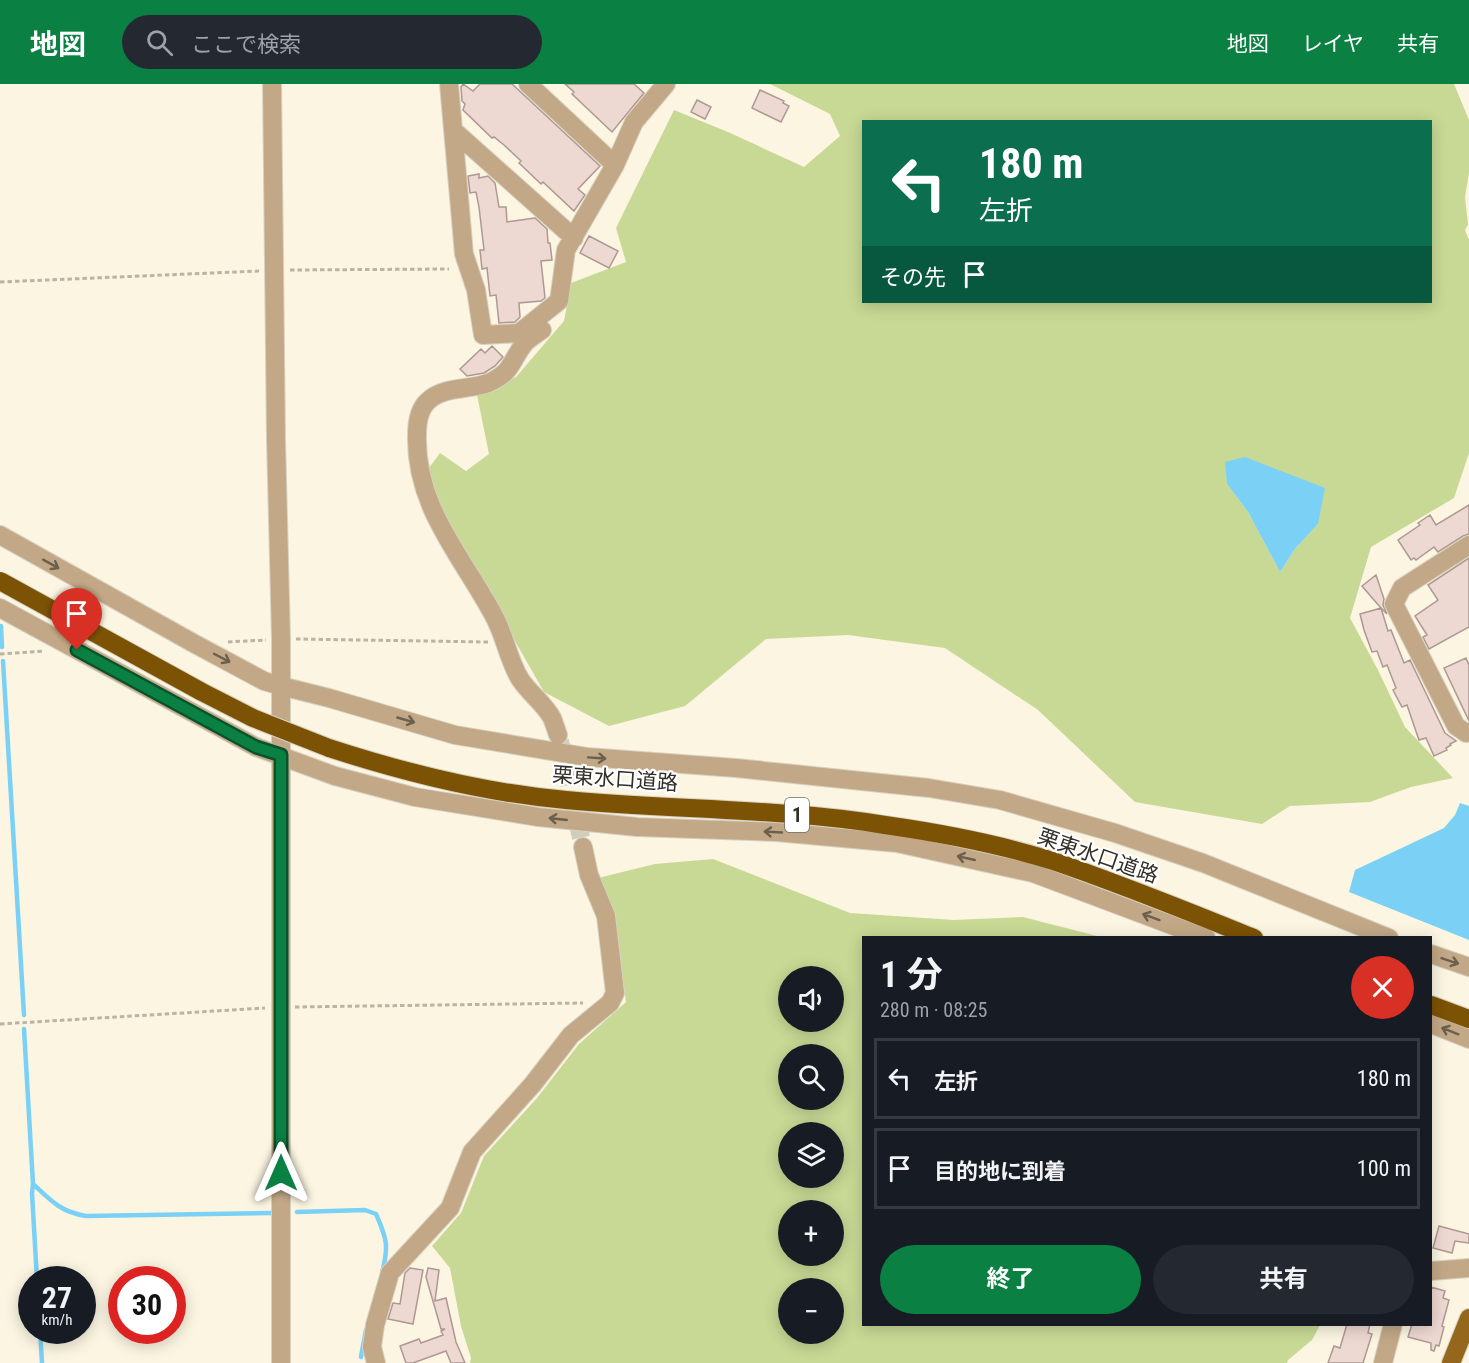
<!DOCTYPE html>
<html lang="ja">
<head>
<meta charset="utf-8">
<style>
	:root { --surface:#171b24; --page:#242831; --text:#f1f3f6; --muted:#9ea1a6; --line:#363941; --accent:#0b8043 }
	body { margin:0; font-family:"Roboto Condensed","Noto Sans JP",sans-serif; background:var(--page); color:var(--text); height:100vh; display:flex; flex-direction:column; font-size:22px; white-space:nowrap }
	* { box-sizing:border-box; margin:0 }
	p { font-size:20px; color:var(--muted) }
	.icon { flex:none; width:33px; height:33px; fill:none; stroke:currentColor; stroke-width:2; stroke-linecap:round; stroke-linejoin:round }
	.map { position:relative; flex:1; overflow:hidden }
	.side { position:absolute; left:862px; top:852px; width:570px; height:390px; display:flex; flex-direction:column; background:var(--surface); border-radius:0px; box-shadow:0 3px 15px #0003 }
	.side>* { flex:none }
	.hud { position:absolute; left:862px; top:36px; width:570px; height:183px; border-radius:0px; box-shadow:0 3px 15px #0003; background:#0b6e4f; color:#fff; overflow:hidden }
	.controls { position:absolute; left:778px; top:882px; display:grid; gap:12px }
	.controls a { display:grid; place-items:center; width:66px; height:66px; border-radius:50%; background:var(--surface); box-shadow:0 3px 15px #0003; font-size:30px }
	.speed { position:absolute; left:18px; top:1182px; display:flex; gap:12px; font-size:30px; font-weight:700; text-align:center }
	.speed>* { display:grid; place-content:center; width:78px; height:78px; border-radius:50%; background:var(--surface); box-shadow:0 3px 15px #0003; line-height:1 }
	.speed small { font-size:15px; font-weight:400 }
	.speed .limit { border:9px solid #d22; background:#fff; color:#111 }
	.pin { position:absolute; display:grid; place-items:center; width:51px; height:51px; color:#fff; margin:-62px -26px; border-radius:50% 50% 50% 0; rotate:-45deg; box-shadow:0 0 6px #0007 }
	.pin .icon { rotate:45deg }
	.me { position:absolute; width:66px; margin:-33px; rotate:0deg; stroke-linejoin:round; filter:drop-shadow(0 0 4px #0008) }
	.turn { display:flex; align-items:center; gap:21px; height:126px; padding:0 18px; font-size:27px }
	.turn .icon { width:78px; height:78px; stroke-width:2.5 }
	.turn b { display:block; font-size:42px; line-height:51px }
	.then { display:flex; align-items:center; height:57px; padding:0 18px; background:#0003; gap:12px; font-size:22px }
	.round { display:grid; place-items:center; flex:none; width:63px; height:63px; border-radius:32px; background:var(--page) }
	.head { display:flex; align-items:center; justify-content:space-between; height:102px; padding:0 18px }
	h1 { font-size:36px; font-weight:700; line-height:45px }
	.primary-button { display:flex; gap:12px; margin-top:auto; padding:12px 18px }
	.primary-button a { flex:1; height:69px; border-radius:36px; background:var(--accent); color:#fff; font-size:24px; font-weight:700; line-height:69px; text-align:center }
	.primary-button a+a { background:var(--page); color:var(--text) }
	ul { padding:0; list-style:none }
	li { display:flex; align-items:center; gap:18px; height:81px; margin:0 12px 9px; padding:0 6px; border:3px solid var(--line); border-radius:0px }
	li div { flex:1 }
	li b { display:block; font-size:22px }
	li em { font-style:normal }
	header { display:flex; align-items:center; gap:36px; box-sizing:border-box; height:84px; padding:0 30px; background:var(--accent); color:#fff }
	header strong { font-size:28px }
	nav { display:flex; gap:33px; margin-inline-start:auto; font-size:21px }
	.search { width:420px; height:54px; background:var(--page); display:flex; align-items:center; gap:15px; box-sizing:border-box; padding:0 21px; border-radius:33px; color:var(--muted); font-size:22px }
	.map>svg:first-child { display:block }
</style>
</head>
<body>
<header>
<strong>地図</strong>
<div class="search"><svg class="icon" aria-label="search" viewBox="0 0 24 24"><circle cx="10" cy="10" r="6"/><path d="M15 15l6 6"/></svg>ここで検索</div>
<nav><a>地図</a><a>レイヤ</a><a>共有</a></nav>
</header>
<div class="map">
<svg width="1469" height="1279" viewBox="0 0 1469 1279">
	<rect width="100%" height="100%" fill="#fbf5e2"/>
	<path fill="#c8d995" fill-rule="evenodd" d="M770 0H1454L1469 36V89L1465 113 1468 141 1465 146 1469 156V369L1454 414 1371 463 1350 534 1378 586 1405 643 1453 694 1411 703 1370 718 1290 722 1262 740 1135 718 1038 626 945 564 848 551 766 555 685 622 609 642 544 608 446 436 426 388 440 369 466 387 489 370 477 311 516 293 564 237 571 199 626 178 616 144 674 26 728 48 804 83 840 52 830 30ZM864 38H1431V218H864ZM1227 400 1318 440 1295 465 1280 488 1248 428Z
		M713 775 850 829 954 836 1023 833 1101 853 864 854V1240L1320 1241 1312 1256 1288 1276 1287 1279H470L471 1274 461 1242 450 1184 432 1162 461 1129 484 1072 537 1014 579 960 626 918 614 829 598 794 655 780ZM789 892H834V938H789ZM789 970H834V1016H789ZM789 1048H834V1094H789ZM789 1126H834V1172H789ZM789 1204H834V1250H789Z"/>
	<path fill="#7ad1f5" d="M1245 373 1325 404 1318 440 1295 465 1280 488 1248 428 1227 400 1225 378Z
		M1460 719 1469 722V856L1349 808 1355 786 1444 744 1455 731Z"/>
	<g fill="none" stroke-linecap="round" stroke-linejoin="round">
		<path stroke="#7ad1f5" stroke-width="4.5" d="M1 542 2 563
			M3 577 24 931
			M24 945 33 1100C51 1117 61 1128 86 1132L271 1129
			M33 1100 32 1109 37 1196
			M297 1128 365 1126 376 1130C387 1155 389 1162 382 1189
			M40 1246 42 1279
			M361 1273 366 1246"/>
	</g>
	<path fill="#eed8d2" stroke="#ad9893" stroke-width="1.5" d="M463 0 473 7 480 0H512L600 82 578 105 585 111 574 127 543 98 541 100 519 79 521 77 504 61 494 53 492 54 463 26 465 20 462 17 461 3Z
		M565 0H634L644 9 612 48 572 10 574 8Z
		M760 6 784 17 783 19 789 22 781 38 752 24Z
		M697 16 711 23 705 35 691 28Z
		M479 90V94L488 92 495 99 499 123H506L507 138 535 134 547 145 548 159H550L552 176 541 177 545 214 541 217 519 219 520 233 515 238 499 239 496 211 490 212 487 184 482 185 480 166H484L479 123 476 108 470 109 468 92Z
		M589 152 618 167 609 184 580 169Z
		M492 262 503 273 495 282 484 289 467 292 460 285 481 265 485 269Z
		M1469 421V450L1463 452 1438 468 1434 463 1416 476 1414 474 1411 476 1398 456 1420 441 1418 439 1430 431 1436 441Z
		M1469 474V543L1429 565 1423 553 1427 551 1415 532 1438 516 1428 501Z
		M1376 491 1384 515 1383 521 1387 530 1381 524 1388 547 1391 546 1404 579 1410 576 1445 649 1456 657 1450 660 1451 661 1446 664 1447 666 1434 672 1426 654 1419 656 1407 621 1402 623 1393 606 1396 604 1387 581 1383 583 1377 567 1372 568 1364 546 1360 530 1381 524 1362 502Z
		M1466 574 1469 581V637L1444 584Z
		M1439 1142 1469 1150V1159L1455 1157 1452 1169 1433 1164Z
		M410 1184 423 1186 413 1240 388 1235 393 1219 400 1220 405 1189Z
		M428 1184 439 1186 435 1217 446 1214 456 1258 465 1279H451L446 1267 413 1279H406L400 1262 419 1255 421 1259 443 1251 441 1247 445 1245H441L426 1193Z
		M1431 1203 1445 1207 1443 1214 1449 1216 1442 1242 1444 1243 1439 1262 1436 1261 1434 1267 1431 1266V1259L1408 1253 1412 1240H1431Z
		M1347 1240H1370L1368 1249 1372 1250 1363 1279H1328L1334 1262 1340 1264Z"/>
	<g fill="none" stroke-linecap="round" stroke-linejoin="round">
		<path stroke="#d3cdbd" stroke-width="18" stroke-dasharray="18 9" stroke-linecap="butt" d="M560 657 583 763"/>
		<g stroke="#d7d1c0" stroke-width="20">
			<path id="minor" d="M272 0 276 356 281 555V1279
				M449 0 464 170 476 206 483 251 519 249 559 217 566 166 615 81 634 38 666 0
				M528 0 615 81
				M454 47 574 154
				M542 246C536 250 528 255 524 260 510 278 513 288 488 299 470 306 443 302 428 317 419 325 417 340 417 351 415 423 462 472 494 532 505 552 508 575 520 595 529 609 544 619 552 634 554 639 556 645 558 651
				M0 451 195 560 264 597 281 602 329 614 455 651 587 673 736 684 929 704 1000 716 1115 749 1203 779 1389 854
				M1469 461 1402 504 1394 520 1456 642 1466 649 1469 648
				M0 524 256 663 335 692 415 713 538 733 637 743 776 748 897 759 1033 789 1206 854
				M1431 870 1469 883
				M1431 940 1469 955
				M1431 1187 1469 1184
				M376 1279 372 1263 375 1241 390 1189 450 1124 472 1068 533 1000 571 951 610 919 615 909 606 832 589 791 583 763
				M1383 1279 1393 1240"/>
		</g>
		<g stroke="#d7d1c0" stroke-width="20">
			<path id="major" d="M1451 1279 1469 1234"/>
		</g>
		<g stroke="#d7d1c0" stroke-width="20">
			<path id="highway" d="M329 664C406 689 485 709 566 716 672 726 780 724 885 741 941 749 999 760 1053 777 1121 800 1187 827 1254 854
				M1431 921 1469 935"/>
		</g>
		<path stroke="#b9b4a4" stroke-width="3" stroke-dasharray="4.5 3" stroke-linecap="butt" d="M290 186 449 185
			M0 198 259 187
			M296 555 488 558
			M228 558 266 556
			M0 570 44 567
			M295 923 583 919
			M0 940 265 924"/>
		<use href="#minor" stroke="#c2a886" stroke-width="18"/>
		<use href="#major" stroke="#94671c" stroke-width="18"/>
		<use href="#highway" stroke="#7c5204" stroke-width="18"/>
		<g stroke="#d7d1c0" stroke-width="20" stroke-linecap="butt">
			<path id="highway-bridge" d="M0 497 202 608 253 634 329 664"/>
		</g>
		<use href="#highway-bridge" stroke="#7c5204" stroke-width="18"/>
	</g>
	<defs><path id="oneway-shaft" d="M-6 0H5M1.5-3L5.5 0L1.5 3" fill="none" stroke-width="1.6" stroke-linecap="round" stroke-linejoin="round" transform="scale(1.5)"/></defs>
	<g stroke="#6b5f4d">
		<use href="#oneway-shaft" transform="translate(51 480) rotate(29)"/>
		<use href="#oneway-shaft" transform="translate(222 574) rotate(28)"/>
		<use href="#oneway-shaft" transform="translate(406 636) rotate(16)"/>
		<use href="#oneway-shaft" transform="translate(597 674) rotate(4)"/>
		<use href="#oneway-shaft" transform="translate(558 735) rotate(-174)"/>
		<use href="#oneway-shaft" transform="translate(773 748) rotate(-177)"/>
		<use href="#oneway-shaft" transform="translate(966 774) rotate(-167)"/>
		<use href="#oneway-shaft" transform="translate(1151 833) rotate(-160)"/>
		<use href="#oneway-shaft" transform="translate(1450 877) rotate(18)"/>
		<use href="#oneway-shaft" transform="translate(1450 947) rotate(-158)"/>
	</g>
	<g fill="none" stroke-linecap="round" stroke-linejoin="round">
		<g stroke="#07532c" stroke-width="15">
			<path id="route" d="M77 566 256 663 281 671V1089"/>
		</g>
		<use href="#route" stroke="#0b8043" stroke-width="10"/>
	</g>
	<g text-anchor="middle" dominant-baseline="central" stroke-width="4.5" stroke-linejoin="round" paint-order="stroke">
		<rect fill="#fff" stroke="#6f6d68" stroke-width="1.5" x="785" y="714" width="24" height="34" rx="4.5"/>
		<g font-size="20" font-weight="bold" fill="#312f27">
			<text x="797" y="731">1</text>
		</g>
		<g font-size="21" fill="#312f27" stroke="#fff">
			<text transform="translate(615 695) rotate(4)">栗東水口道路</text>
			<text transform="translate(1098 772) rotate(19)">栗東水口道路</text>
		</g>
	</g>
</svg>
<div class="controls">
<a><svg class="icon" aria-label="sound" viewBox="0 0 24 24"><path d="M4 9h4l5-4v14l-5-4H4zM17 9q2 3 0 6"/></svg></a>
<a><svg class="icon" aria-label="search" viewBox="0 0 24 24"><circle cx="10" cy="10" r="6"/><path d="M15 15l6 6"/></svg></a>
<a><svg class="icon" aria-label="layers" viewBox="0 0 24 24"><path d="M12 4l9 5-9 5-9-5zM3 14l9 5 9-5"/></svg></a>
<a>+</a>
<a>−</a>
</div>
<div class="speed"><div>27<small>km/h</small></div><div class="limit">30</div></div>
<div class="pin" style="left:77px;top:566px;background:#d93025"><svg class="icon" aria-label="arrive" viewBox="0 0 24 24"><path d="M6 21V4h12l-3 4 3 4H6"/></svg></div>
<svg class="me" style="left:281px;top:1089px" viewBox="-20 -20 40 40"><path d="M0-17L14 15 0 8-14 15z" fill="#0b8043" stroke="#fff" stroke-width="4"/></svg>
<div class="hud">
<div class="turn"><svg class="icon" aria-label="left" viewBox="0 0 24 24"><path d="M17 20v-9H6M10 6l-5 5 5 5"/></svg><div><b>180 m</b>左折</div></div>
<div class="then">その先<svg class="icon" aria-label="arrive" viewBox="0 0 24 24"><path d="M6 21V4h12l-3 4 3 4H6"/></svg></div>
</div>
<section class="side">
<div class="head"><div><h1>1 分</h1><p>280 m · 08:25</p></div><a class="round" style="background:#d93025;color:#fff"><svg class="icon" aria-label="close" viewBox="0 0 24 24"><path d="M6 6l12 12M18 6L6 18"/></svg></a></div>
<ul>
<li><svg class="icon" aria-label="left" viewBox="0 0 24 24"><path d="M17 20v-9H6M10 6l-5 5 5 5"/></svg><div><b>左折</b></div><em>180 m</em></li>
<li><svg class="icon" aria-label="arrive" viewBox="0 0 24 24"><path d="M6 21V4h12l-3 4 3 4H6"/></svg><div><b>目的地に到着</b></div><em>100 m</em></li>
</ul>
<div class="primary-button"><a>終了</a><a>共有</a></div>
</section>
</div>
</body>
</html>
